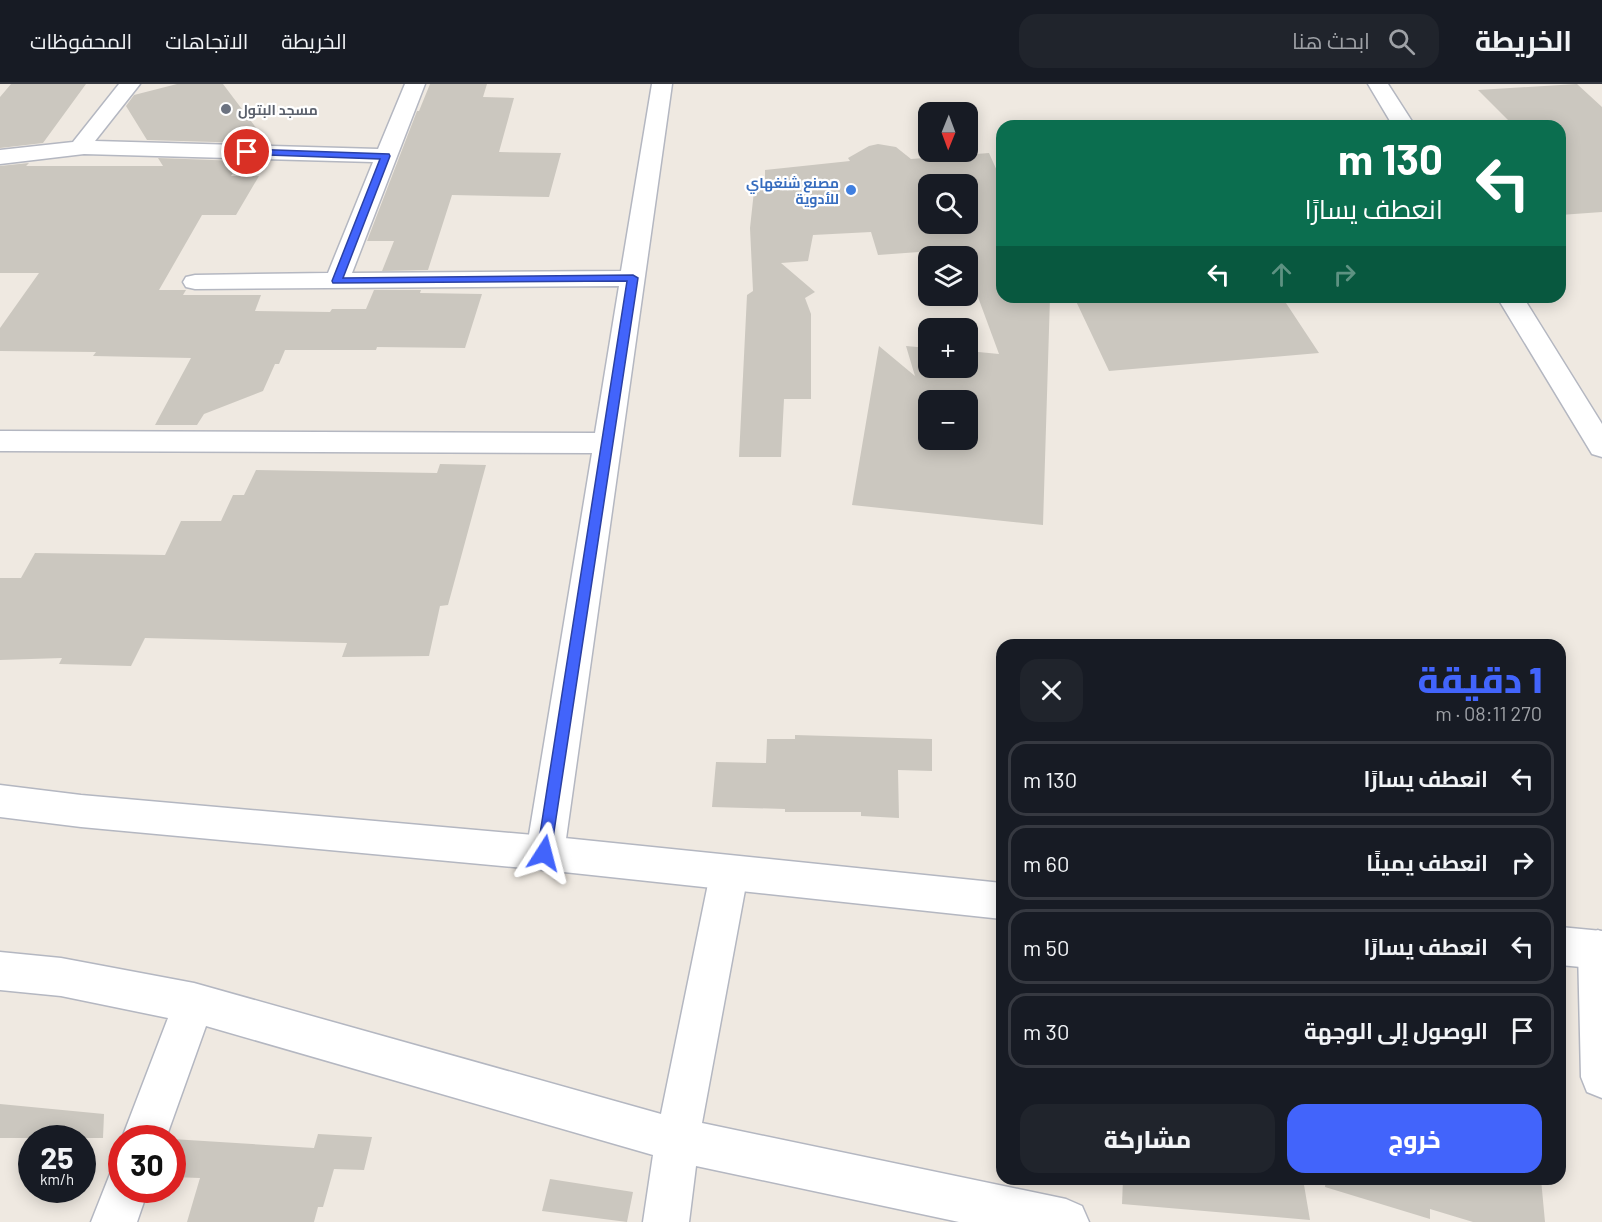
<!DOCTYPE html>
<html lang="ar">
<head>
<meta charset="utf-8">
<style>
	:root { --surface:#171b24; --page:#20242c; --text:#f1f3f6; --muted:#9ea1a6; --line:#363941; --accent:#4264fb }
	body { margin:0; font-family:Barlow,Cairo,sans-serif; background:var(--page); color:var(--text); direction:rtl; height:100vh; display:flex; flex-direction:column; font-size:22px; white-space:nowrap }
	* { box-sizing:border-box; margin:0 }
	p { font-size:20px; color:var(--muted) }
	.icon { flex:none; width:33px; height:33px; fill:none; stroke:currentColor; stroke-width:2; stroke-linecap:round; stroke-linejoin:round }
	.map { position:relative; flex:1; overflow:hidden; direction:ltr }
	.panel { position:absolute; left:996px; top:555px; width:570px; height:546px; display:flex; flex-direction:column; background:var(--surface); border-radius:18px; box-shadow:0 3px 15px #0003; direction:rtl }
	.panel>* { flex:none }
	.guide { position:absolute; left:996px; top:36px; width:570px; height:183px; border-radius:18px; box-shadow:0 3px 15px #0003; direction:rtl; background:#0b6e4f; color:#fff; overflow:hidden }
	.needle { width:39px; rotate:181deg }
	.fabs { position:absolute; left:918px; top:18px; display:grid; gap:12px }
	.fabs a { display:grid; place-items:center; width:60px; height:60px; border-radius:12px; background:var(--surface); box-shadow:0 3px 15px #0003; font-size:30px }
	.speed { position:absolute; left:18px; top:1041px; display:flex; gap:12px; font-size:30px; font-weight:700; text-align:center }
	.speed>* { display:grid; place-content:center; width:78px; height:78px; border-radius:50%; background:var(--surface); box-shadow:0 3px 15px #0003; line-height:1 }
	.speed small { font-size:15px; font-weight:400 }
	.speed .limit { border:9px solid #d22; background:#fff; color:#111 }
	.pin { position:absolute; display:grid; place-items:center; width:51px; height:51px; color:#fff; margin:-26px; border:3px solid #fff; border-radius:50%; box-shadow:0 2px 6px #0007 }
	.me { position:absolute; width:66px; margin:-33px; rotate:9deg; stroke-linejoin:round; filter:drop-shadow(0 0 4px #0008) }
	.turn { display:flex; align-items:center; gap:21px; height:126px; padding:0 24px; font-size:27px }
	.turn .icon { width:78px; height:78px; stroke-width:2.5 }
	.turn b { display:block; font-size:42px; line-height:51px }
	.lanes { display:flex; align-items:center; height:57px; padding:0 24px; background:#0003; justify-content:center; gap:30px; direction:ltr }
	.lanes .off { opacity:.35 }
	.round { display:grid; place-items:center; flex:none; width:63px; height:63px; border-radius:18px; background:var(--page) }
	.summary { display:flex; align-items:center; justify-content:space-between; height:102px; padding:0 24px }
	h1 { font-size:36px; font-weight:800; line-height:45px; color:var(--accent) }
	.action { display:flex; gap:12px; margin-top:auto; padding:12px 24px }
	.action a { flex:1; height:69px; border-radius:18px; background:var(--accent); color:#fff; font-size:24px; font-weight:800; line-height:69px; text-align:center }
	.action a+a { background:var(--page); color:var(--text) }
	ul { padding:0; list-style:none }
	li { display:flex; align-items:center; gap:18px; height:75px; margin:0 12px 9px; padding:0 12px; border:3px solid var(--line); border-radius:18px }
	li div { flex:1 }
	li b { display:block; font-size:22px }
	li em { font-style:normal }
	header { display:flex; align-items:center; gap:36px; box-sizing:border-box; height:84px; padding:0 30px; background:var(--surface); border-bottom:2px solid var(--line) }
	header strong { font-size:28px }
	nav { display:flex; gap:33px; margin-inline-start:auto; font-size:21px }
	.search { width:420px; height:54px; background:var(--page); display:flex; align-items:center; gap:15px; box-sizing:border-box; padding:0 21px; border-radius:18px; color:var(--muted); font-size:22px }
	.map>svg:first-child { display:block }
</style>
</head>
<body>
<header>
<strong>الخريطة</strong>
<div class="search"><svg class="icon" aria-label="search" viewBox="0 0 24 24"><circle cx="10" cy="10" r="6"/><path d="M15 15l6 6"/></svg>ابحث هنا</div>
<nav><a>الخريطة</a><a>الاتجاهات</a><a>المحفوظات</a></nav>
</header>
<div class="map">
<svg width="1602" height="1138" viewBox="0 0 1602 1138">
	<rect width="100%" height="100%" fill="#efe9e1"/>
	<path fill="#cbc7bf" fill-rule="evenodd" d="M11 0H86L43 59 0 64V13Z
		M177 0H223L257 45 249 59 147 56 126 22 134 11Z
		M430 0H487L483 13 514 14 499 68 561 69 549 113 452 111 428 186 382 187 394 157H367L417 27H419Z
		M1577 0 1602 23V128L1560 131V42H1514L1478 6Z
		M878 60 896 63 911 75 989 69 1002 98V213H1050L1043 441 852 421 879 262 915 292 906 262 928 264V284H968V267L999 270 968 186V172H963L960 165 878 171 871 148 813 151 808 177 781 179 815 208 805 214 811 230V315H784L781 373H739L747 211 753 207 750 144 754 107 765 105V86L850 77 848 74 869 62ZM928 100H968V140H928ZM928 316H968V356H928Z
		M158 74 240 77 231 92H259L236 131H202L159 206H186L183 211H261L255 227 330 228 332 225H366L374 206H421L420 209 482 210 465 264 377 263 376 266H285L279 280H275L263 307 204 330 197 341H155L191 274 93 272 96 268 0 267V244L39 189H0V82L29 79 26 82H163Z
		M1074 213H1282L1319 269 1109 287Z
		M440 380 486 381 448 521 440 522 429 572 342 573 347 559 145 554 131 582 59 580 62 574 0 576V494H21L35 469 165 471 181 437H221L233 411H244L256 386 437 389Z
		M795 651 932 655V687L898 686 899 734 861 732V728H785V725L712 723 716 678 766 679 767 655H795Z
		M0 1020 104 1030 103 1054H0Z
		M318 1050 372 1053 364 1086 334 1085 323 1123H318L314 1138H187L200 1094 172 1093V1055L314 1064Z
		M550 1095 633 1108 627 1138 542 1127Z
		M1123 1095H1303L1310 1136 1122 1120Z
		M1326 1095H1541L1545 1138H1473L1430 1125V1135L1325 1103Z"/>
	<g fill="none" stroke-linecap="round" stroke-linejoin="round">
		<g stroke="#b4b7c1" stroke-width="3">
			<path id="minor" d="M119 0H140L95 57 378 65 405 0H425L352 189 621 187 652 0H672L564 769 558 781 545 786 532 781 526 769 592 369 0 367V347L595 349 619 202 195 205 186 203 183 198 186 193 195 191 328 189 373 78 84 70 0 80V66L73 58Z
				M1368 0H1388L1415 42H1393Z
				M1497 213H1523L1602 340V373L1592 370Z
				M729 773 742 778 748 790 702 1039 1066 1115 1082 1122 1089 1138H959L696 1082 689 1138H643L653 1071 206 942 166 1054H122L168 934 61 912 0 906V868L61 874 194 899 661 1030 710 790 716 778Z
				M1598 846 1602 848V1014L1587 1008 1581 993 1578 865 1584 852Z
				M122 1085V1106H148L137 1138H91L110 1090Z"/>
		</g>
		<g stroke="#b4b7c1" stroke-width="3">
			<path id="tertiary" d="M0 701 81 711 545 752 1002 799V835L545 786 81 743 0 733Z
				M1560 843 1602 847V885L1560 881Z"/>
		</g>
		<use href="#minor" fill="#fff" fill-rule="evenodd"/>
		<use href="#tertiary" fill="#fff" fill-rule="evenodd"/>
	</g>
	<path fill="#4264fb" stroke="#2b41a3" stroke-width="1.5" d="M247 65 389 70 390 72 343 194 633 191 638 194 550 774 544 776 539 774 537 769 627 197 333 199 332 197 380 75 243 70V66Z"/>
	<circle fill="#6b7280" stroke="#fff" stroke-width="2" cx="226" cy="25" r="6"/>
	<circle fill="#3f7fe0" stroke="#fff" stroke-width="2" cx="851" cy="106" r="6"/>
	<g text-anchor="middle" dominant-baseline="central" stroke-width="4.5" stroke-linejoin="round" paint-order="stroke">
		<g font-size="14" font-weight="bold" fill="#5b616d" stroke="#fff" text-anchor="start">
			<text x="238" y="25">مسجد البتول</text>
		</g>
		<g font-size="14" font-weight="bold" fill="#366cbe" stroke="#fff" text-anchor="end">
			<text x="839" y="98">مصنع شنغهاي<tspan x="839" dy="16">للأدوية</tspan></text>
		</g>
	</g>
</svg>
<div class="fabs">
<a><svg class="needle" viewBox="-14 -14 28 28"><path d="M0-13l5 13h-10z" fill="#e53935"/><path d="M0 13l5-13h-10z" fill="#9ea1a6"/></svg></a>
<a><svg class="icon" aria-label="search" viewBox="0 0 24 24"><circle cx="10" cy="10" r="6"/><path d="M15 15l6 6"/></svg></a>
<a><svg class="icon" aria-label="layers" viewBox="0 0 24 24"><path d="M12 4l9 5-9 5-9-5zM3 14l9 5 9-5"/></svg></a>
<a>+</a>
<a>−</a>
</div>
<div class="speed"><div>25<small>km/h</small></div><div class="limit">30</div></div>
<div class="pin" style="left:247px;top:68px;background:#d93025"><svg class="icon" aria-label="arrive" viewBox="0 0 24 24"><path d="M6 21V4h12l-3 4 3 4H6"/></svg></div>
<svg class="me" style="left:544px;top:769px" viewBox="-20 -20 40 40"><path d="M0-17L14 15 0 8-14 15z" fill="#4264fb" stroke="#fff" stroke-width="4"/></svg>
<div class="guide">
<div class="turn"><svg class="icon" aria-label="left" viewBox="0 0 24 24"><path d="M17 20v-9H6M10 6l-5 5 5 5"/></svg><div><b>130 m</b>انعطف يسارًا</div></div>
<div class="lanes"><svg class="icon" aria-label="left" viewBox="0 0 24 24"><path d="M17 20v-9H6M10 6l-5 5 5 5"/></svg><svg class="icon off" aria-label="ahead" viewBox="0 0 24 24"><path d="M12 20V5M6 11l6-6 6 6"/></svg><svg class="icon off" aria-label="right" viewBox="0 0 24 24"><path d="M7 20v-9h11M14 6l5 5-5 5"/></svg></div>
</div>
<section class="panel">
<div class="summary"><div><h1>1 دقيقة</h1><p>270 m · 08:11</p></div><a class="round"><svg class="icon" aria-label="close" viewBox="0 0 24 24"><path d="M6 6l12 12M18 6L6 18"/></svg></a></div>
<ul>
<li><svg class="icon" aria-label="left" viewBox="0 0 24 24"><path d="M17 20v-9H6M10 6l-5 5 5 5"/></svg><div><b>انعطف يسارًا</b></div><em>130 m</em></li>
<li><svg class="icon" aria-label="right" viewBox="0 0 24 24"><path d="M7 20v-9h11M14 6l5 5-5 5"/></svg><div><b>انعطف يمينًا</b></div><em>60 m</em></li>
<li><svg class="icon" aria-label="left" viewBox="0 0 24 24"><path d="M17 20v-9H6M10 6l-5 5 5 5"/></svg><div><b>انعطف يسارًا</b></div><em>50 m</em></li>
<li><svg class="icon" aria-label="arrive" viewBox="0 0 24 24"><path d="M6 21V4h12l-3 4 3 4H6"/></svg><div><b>الوصول إلى الوجهة</b></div><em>30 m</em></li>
</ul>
<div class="action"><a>خروج</a><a>مشاركة</a></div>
</section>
</div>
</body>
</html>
